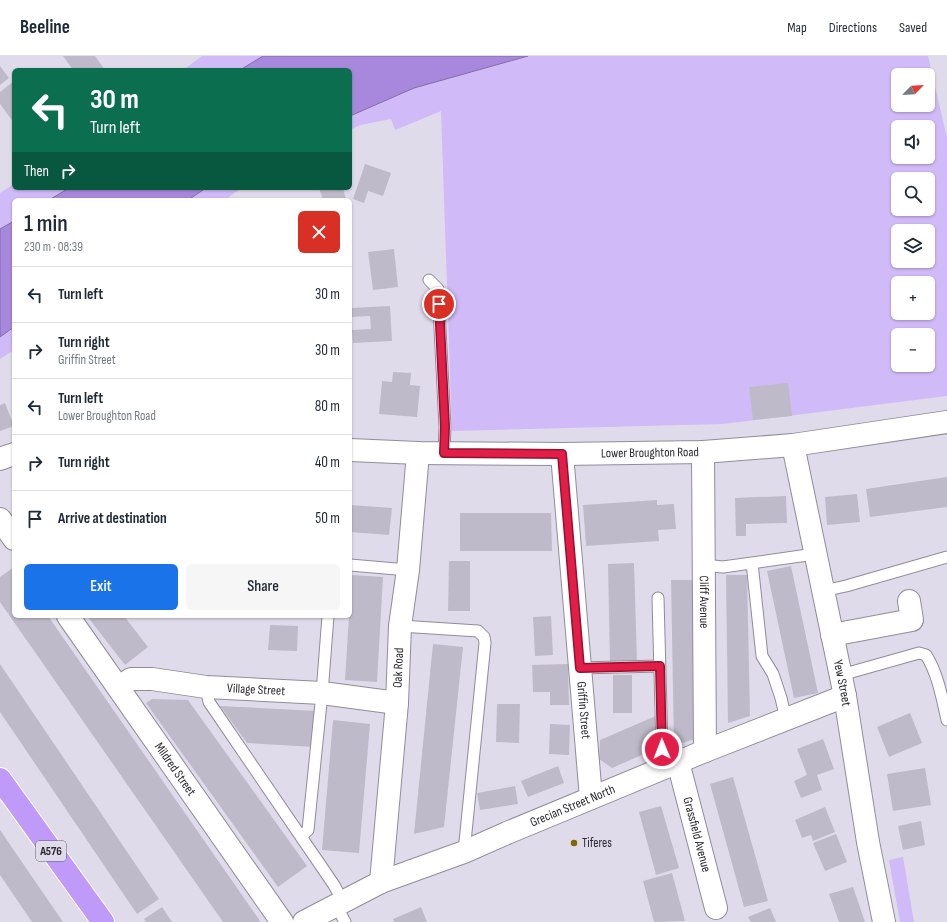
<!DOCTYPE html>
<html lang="en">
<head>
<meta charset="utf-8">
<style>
	:root { --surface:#fff; --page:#f6f6f7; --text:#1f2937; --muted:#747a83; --line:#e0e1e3; --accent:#1a73e8 }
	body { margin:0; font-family:"Sofia Sans Condensed",sans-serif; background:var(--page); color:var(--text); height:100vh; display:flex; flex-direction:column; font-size:15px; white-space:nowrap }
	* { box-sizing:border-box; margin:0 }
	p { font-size:13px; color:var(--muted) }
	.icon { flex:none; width:22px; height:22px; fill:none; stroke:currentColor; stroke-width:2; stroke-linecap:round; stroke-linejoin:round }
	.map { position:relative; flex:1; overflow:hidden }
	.panel { position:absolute; left:12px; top:142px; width:340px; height:420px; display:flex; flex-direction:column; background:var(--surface); border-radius:6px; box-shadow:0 1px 3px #0004 }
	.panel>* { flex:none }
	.top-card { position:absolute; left:12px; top:12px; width:340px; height:122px; border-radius:6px; box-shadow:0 1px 3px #0004; background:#0b6e4f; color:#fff; overflow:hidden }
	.needle { width:26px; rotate:66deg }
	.fabs { position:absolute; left:891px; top:12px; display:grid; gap:8px }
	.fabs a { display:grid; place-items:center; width:44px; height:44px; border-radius:6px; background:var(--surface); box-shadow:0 1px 3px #0004; font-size:20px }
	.pin { position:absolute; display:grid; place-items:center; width:34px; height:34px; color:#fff; margin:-17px; border:2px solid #fff; border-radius:50%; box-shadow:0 1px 4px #0007 }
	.me { position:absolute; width:44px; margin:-22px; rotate:359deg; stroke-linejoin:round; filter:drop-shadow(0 0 3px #0008) }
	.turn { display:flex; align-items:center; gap:14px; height:84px; padding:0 12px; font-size:18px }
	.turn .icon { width:52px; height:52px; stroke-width:2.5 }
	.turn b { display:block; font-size:28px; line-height:34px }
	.then { display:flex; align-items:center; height:38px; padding:0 12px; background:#0003; gap:8px; font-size:15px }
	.round { display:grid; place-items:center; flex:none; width:42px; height:42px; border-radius:6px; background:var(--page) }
	.headline { display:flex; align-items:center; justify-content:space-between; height:68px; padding:0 12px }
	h1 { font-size:24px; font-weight:600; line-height:30px }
	.button { display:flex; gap:8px; margin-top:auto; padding:8px 12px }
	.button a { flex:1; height:46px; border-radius:6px; background:var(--accent); color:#fff; font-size:16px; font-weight:600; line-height:46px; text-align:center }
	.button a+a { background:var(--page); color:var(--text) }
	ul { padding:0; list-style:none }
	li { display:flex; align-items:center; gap:12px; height:56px; padding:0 12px; border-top:1px solid var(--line) }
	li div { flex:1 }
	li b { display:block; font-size:15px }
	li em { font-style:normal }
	header { display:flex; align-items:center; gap:24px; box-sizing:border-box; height:56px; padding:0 20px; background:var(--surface); border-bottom:1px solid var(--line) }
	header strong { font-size:19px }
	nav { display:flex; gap:22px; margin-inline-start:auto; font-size:14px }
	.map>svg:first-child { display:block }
</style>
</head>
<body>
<header>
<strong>Beeline</strong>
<nav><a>Map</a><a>Directions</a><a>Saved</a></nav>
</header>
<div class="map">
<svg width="947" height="866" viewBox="0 0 947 866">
	<rect width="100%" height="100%" fill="#e0dbeb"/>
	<path fill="#d0baf7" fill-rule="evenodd" d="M202 0H263L240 14H183Z
		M528 0H928L947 82V340L723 368 452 375 441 55 395 74 391 63 360 69 350 74V60L414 32ZM898 19H928V49H898ZM898 71H928V101H898ZM898 123H928V153H898ZM898 175H928V205H898ZM898 227H928V257H898ZM898 279H928V309H898Z
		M14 128V132H69L49 144H14V165L0 173V137Z
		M206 132H241L225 144H188Z
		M14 271V294L0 303V281Z
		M903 801 914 866H900L889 804Z"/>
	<path fill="#a888dc" stroke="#826ca8" d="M263 0H528L414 32 350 60V14H240Z
		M69 132H206L188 144H49Z
		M14 165V271L0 281V173Z"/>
	<path fill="#bfbac9" d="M63 0H95L105 14H73Z
		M0 10 9 22 0 29Z
		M14 25V67L0 48V36Z
		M365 108 391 117 383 140 368 135 364 147 353 143Z
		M319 132H343L346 144H323Z
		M394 193 398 231 373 234 368 196Z
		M390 250 392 285 353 287 352 274 371 273 370 260 351 261V252Z
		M393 316 411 317 410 329 420 330 417 361 379 358 382 325 392 326Z
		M788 327 792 360 753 364 749 331Z
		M5 347 14 370 0 375V349Z
		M947 421V451L870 461 866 433Z
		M857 438 860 466 827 469 825 441Z
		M786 440 787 467 746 468V480H736L735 442Z
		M657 444V449L674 448 676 473 658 474 659 485 586 490 583 449Z
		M350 449 392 452 389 479 350 476Z
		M460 457H551L552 495H460Z
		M449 505H470V555H448Z
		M634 507 637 607 610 608 608 508Z
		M791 510 818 637 794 642 767 515Z
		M14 511V560H48L260 865 259 866H223L0 546V521Z
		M352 519 383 521 377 626 345 624 349 560H350Z
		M726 519H747L750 660 728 667Z
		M671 524H692L696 683 674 689Z
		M87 560H124L148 591 125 609Z
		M551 560 553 599 535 600 533 561Z
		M270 569 298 570 297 595 268 594Z
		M433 588 463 591 444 771 414 778Z
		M0 608 159 843 137 858 0 656Z
		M568 608 569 649H550V636H533L532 609Z
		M613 619H632V657H613Z
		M152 643 188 644 307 810 278 831 146 647Z
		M497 648H520L519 687 496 686Z
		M220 650 317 655 315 691 247 687Z
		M910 657 922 687 889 701 877 671Z
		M658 659 660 691 612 712 599 703 600 684Z
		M333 664 370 668 359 797 322 794Z
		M550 668 570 669 569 699 549 698Z
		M823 683 834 713 817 719 822 734 801 742 794 725 807 719 797 693Z
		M558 710 564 727 528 741 521 725Z
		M925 712 931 749 893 755 887 718Z
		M733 721 768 845 744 851 710 728Z
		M515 730 518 748 480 754 477 737Z
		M661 750 679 812 656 819 639 756Z
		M825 751 835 776 813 785 811 779 802 782 795 764Z
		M921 765 925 789 903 794 898 770Z
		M0 774 63 866H32L0 819Z
		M836 778 847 806 825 815 813 787Z
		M672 817 685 865 654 866 643 825Z
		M853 831 865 866H839L829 838Z
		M162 851 172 866H146L144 863Z
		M421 851 427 866H394L393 863Z
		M770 852 776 866H751L748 861Z"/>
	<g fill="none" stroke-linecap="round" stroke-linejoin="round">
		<g stroke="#908c9a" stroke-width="13">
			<path id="service" d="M429 224 438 233 445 371 444 397
				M752 507 762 600 773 618 781 642 786 663
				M350 509 408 514
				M704 509 723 511 815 498
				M823 535 846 530 947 501
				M658 542 662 693 667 710
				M400 570 478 575 484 581 485 587 464 796
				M580 612 660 610
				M841 619 919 597 926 599C938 618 942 642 947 664
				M206 631 209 646 334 829 343 846
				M301 781 308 774 322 637 328 560
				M336 849 345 866"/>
		</g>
		<g stroke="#908c9a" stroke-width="24">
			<g id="minor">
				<path id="s1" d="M793 389 845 640 868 786 884 866"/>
				<path id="s2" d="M350 394 418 397 562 398 703 396 793 389 947 366"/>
				<path id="s3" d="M703 396 705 695"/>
				<path id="s4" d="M562 398 591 742"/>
				<path d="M0 403 14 398"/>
				<path d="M0 463 14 483"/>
				<path id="s5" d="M68 560 282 866"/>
				<path d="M832 579 912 564 909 545"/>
				<path id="s6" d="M118 631 131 623H152L206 631 322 637 397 647"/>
				<path id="s7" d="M678 706 716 852"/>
				<path id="s8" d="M381 826 397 647 400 570 408 514 418 397"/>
				<path id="s9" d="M304 866 381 826 464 796 507 777 705 695 845 640"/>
			</g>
		</g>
		<g stroke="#fff" stroke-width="24">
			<path id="trunk" d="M0 723 103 866"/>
		</g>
		<use href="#service" stroke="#fff" stroke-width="11"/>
		<use href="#minor" stroke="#fff" stroke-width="22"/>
		<use href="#trunk" stroke="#bf9af8" stroke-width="22"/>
	</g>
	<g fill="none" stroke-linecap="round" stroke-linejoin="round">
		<g stroke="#92132f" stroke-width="10">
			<path id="route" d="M439 248 445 371 444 397 562 398 580 612 660 610 662 693"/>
		</g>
		<use href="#route" stroke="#e11d48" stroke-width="7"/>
	</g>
	<circle fill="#826700" stroke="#e0dbeb" stroke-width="1.5" cx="574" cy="787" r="4"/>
	<g text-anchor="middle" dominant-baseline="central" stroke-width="3" stroke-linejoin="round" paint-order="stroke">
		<rect fill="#e0dbeb" stroke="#615e67" stroke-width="1" x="36" y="785" width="30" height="20" rx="3"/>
		<g font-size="12" font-weight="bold" fill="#2b292f">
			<text x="51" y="795">A576</text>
		</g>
		<g font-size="13" fill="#2b292f" stroke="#e0dbeb">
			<text stroke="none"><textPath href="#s2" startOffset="300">Lower Broughton Road</textPath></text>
			<text stroke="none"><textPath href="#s3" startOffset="150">Cliff Avenue</textPath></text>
			<text stroke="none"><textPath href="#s8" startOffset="215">Oak Road</textPath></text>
			<text stroke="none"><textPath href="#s1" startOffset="243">Yew Street</textPath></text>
			<text stroke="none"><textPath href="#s6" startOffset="141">Village Street</textPath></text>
			<text stroke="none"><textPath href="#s4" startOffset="257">Griffin Street</textPath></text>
			<text stroke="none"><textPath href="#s5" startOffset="187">Mildred Street</textPath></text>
			<text stroke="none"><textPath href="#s9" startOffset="293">Grecian Street North</textPath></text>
			<text stroke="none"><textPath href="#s7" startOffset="75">Grassfield Avenue</textPath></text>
		</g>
		<g font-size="13" fill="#2b292f" stroke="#e0dbeb" text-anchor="start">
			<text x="582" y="787">Tiferes</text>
		</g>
	</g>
</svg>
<div class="fabs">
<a><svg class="needle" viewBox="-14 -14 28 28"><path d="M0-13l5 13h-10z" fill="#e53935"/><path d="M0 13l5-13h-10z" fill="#747a83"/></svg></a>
<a><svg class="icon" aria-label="sound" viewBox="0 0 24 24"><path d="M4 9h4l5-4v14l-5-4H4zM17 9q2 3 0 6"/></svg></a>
<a><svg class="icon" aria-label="search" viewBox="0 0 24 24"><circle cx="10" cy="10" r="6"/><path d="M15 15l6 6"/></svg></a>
<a><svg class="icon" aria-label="layers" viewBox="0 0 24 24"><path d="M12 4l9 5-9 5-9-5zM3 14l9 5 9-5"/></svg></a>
<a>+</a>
<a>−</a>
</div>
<div class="pin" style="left:439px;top:248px;background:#d93025"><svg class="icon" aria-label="arrive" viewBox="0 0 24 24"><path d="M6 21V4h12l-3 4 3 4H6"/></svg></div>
<svg class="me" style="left:662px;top:693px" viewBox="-20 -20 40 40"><circle r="17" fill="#e11d48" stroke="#fff" stroke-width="3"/><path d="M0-11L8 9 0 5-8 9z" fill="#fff"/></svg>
<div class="top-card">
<div class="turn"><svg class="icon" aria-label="left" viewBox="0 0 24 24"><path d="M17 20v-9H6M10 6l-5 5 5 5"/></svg><div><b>30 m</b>Turn left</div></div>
<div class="then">Then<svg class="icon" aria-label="right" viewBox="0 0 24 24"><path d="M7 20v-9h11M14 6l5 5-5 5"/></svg></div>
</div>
<section class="panel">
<div class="headline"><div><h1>1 min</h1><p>230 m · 08:39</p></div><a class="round" style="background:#d93025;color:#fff"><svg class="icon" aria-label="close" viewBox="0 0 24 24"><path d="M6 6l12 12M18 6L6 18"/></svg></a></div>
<ul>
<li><svg class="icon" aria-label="left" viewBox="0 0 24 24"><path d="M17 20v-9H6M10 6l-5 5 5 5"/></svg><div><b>Turn left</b></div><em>30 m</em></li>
<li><svg class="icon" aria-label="right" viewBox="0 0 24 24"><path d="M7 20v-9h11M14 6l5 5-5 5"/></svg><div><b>Turn right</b><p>Griffin Street</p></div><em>30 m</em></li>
<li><svg class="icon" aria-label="left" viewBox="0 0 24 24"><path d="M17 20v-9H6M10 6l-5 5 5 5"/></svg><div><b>Turn left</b><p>Lower Broughton Road</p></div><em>80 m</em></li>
<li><svg class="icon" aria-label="right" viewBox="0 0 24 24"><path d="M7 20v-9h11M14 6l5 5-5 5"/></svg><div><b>Turn right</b></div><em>40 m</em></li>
<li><svg class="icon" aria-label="arrive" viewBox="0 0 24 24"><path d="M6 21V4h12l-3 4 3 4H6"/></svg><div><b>Arrive at destination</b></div><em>50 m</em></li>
</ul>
<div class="button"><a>Exit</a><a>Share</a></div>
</section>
</div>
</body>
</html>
